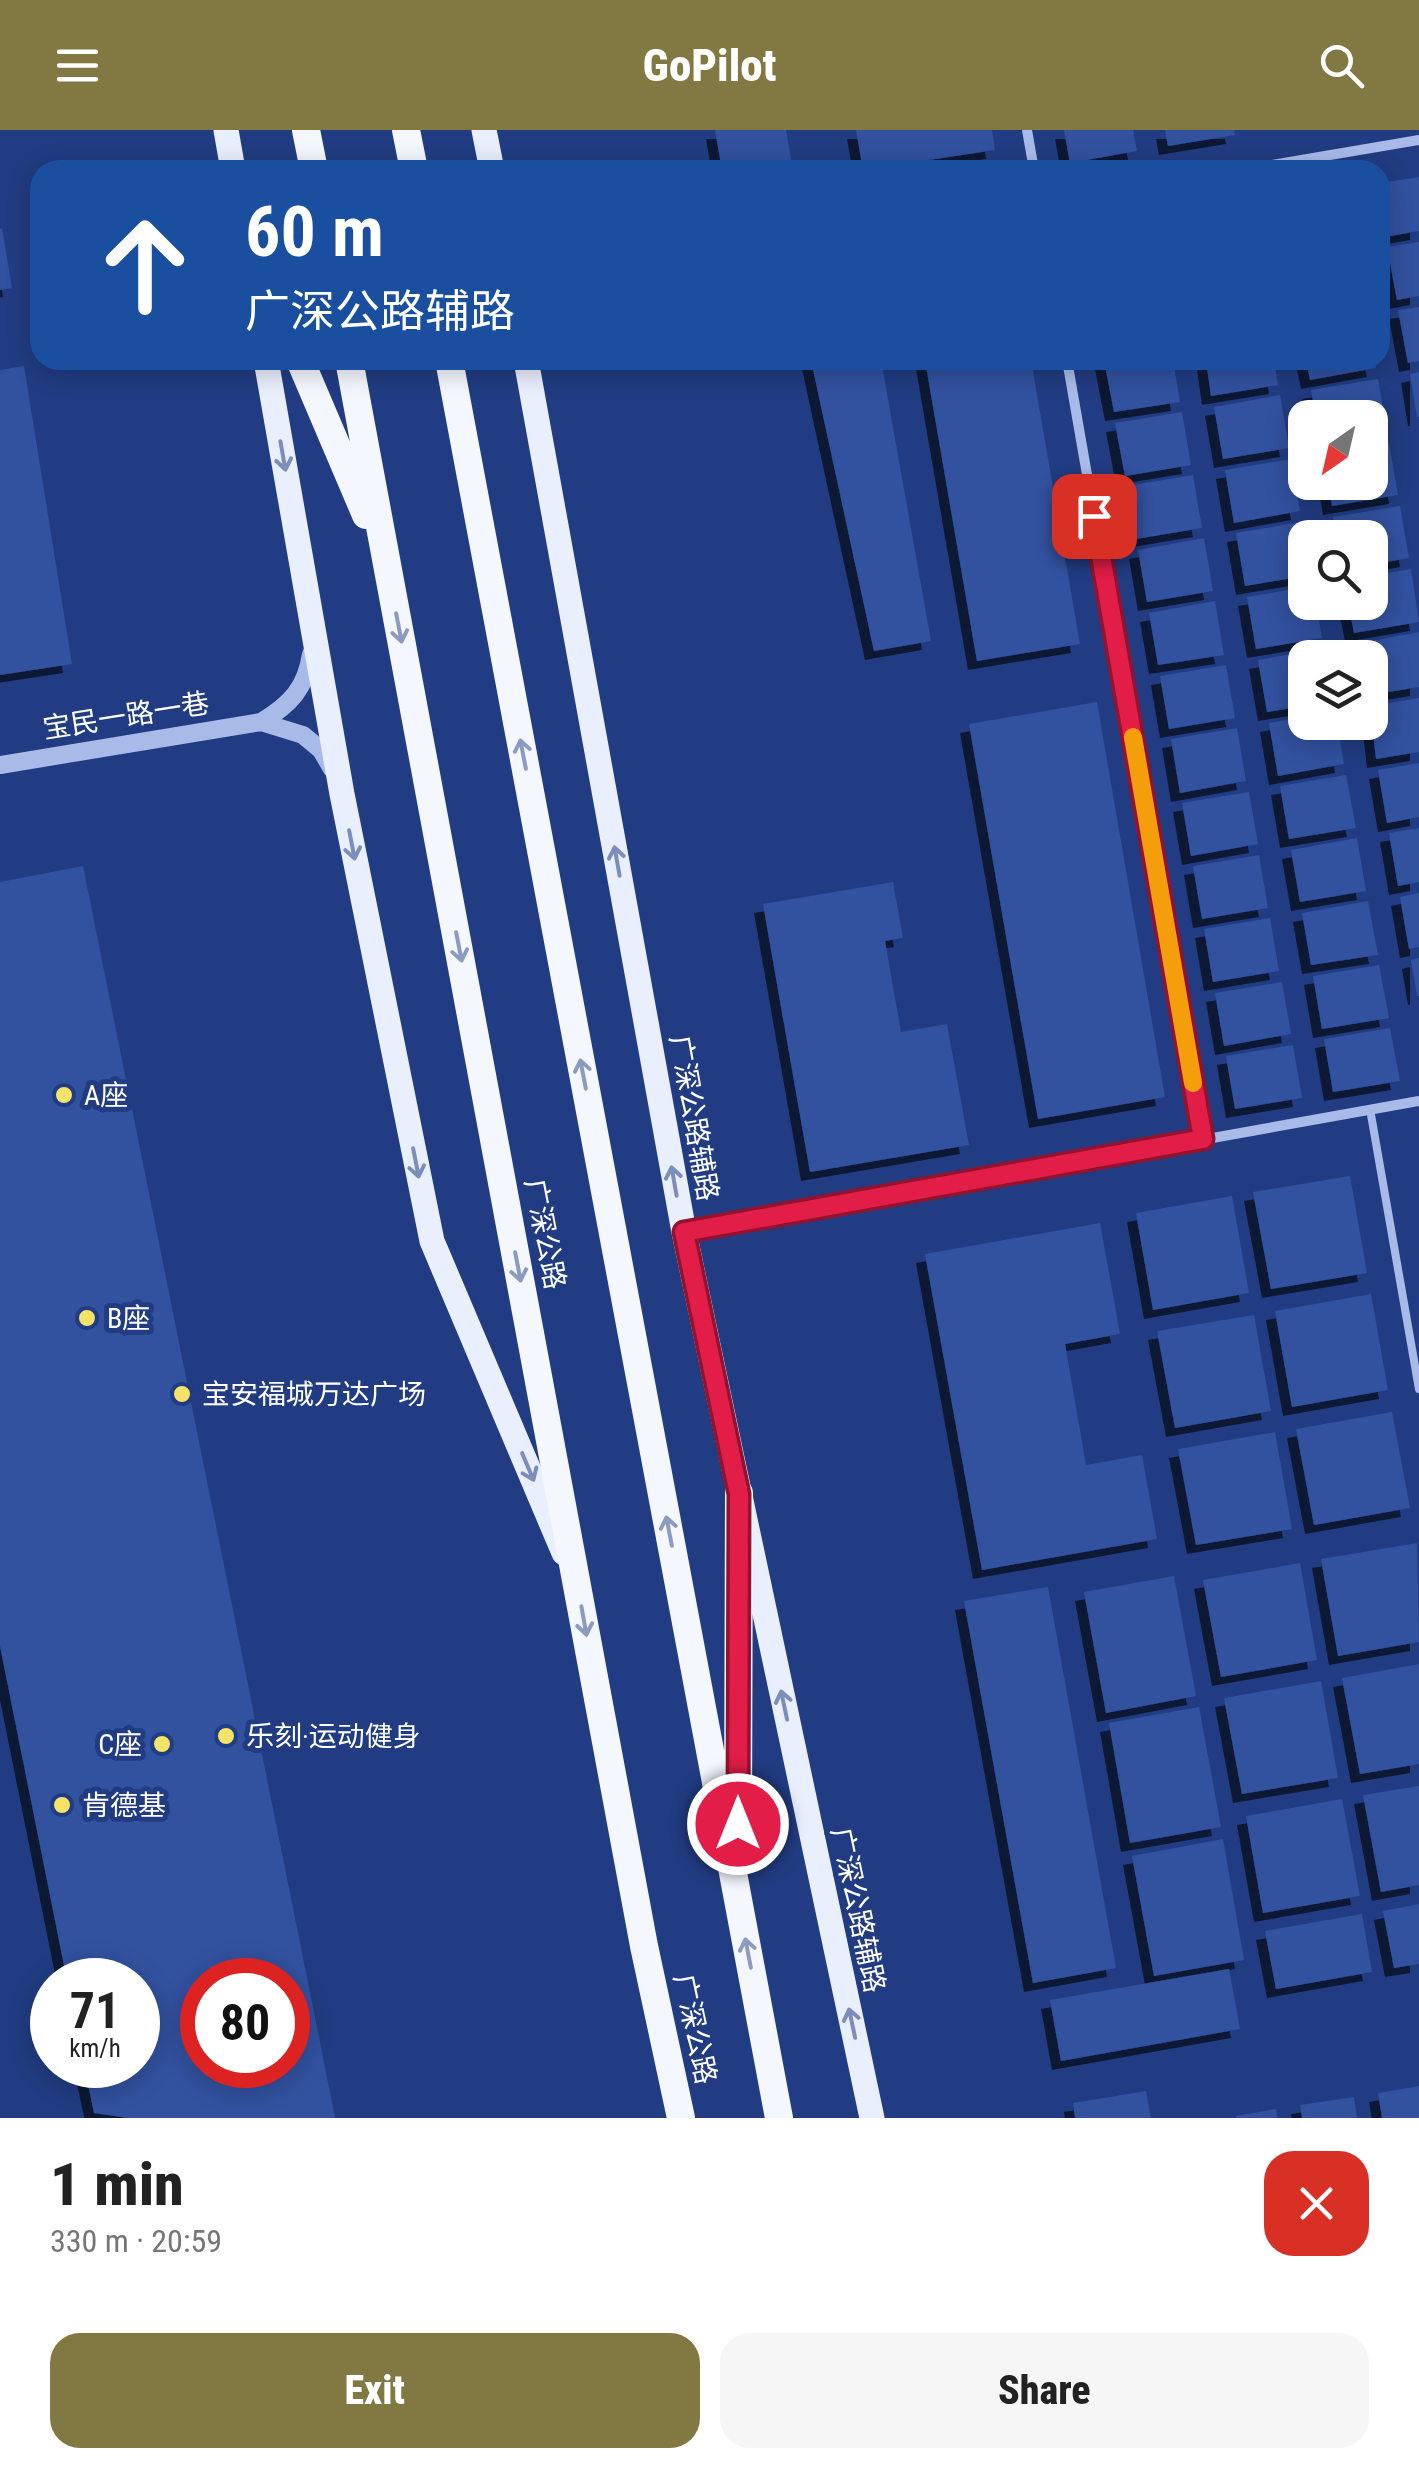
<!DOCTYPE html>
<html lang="en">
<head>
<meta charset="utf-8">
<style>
	:root { --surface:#fff; --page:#f6f6f6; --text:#222; --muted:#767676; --accent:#817842 }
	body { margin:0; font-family:"Roboto Condensed","Noto Sans SC",sans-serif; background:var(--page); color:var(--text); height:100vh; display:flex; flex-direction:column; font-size:38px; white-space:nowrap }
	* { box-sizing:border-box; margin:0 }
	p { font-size:32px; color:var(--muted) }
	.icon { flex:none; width:55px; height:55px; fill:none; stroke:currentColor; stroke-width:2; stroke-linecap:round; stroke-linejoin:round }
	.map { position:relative; height:1988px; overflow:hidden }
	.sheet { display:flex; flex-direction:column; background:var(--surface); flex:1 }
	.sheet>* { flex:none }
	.top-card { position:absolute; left:30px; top:30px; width:1360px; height:210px; border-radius:30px; box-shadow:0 5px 25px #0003; background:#1a4fa0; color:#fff; overflow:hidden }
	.needle { width:65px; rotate:214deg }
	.controls { position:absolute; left:1288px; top:270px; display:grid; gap:20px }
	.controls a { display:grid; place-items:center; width:100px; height:100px; border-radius:20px; background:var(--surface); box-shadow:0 5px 25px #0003; font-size:50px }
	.speed { position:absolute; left:30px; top:1828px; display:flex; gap:20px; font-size:50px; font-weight:700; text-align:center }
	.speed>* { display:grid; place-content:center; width:130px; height:130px; border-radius:50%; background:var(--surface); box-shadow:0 5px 25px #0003; line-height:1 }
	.speed small { font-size:25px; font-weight:400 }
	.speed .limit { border:15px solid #d22; background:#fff; color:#111 }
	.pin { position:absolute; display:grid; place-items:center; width:85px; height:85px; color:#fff; margin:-42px; border-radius:20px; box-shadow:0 5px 15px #0006 }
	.me { position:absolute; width:110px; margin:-55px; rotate:0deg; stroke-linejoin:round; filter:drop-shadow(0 0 8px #0008) }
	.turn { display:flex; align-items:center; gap:35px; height:210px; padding:0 50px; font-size:45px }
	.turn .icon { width:130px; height:130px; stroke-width:2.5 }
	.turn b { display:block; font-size:70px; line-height:85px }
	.round { display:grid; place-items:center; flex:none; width:105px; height:105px; border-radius:30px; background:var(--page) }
	.headline { display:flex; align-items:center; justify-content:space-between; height:170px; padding:0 50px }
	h1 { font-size:60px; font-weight:800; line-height:75px }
	.button { display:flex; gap:20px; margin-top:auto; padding:20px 50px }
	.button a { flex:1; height:115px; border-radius:30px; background:var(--accent); color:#fff; font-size:40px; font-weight:800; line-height:115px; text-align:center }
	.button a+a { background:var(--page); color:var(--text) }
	header { display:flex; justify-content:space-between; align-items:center; height:130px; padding:0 50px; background:var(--accent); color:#fff; font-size:45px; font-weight:800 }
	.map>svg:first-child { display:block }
</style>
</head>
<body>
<header><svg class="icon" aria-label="menu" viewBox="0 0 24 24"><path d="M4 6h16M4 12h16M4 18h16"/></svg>GoPilot<svg class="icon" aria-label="search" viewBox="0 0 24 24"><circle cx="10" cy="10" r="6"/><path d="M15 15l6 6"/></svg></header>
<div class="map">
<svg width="1419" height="1988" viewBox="0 0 1419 1988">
	<defs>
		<filter id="shadow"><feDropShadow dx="-9" dy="9" stdDeviation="0" flood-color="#0009"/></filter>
	</defs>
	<rect width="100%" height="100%" fill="#213c82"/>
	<path fill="#31519f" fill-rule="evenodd" filter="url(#shadow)" d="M715 0H786L793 40H722Z
		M856 0H992L995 20 863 40Z
		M1064 0H1133L1137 21 1070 33Z
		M1165 0H1234L1235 5 1168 16Z
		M1419 47V101L1385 107 1380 53Z
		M2 98 12 158 0 160V99Z
		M1419 112V166L1397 170 1387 117Z
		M1419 177V231L1408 233 1398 180Z
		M811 230H881L931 511 874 521Z
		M925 230H1031L1080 514 977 531Z
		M1104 230H1173L1180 272 1114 282Z
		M1206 230H1274L1278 255 1211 266Z
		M1306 230H1374L1376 238 1310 250Z
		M24 236 72 534 0 545V240Z
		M1419 242V287H1417L1410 244Z
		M1378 249 1387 302 1370 305V288H1316L1311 260Z
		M1280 265 1289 318 1223 329 1214 277Z
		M1182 282 1191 335 1125 346 1115 293Z
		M1389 313 1398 365 1332 376 1328 352H1370V316Z
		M1291 329 1300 381 1234 393 1225 340Z
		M1193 345 1202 398 1136 409 1127 356Z
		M1400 376 1409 428 1370 435V408H1337L1333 387Z
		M1302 392 1305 446 1245 456 1236 403Z
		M1204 408 1213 461 1147 472 1138 420Z
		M1411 439 1419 492 1354 503 1348 472H1370V446Z
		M1305 457V472H1316L1322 508 1256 519 1247 467Z
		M1215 471 1224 525 1158 535 1149 483Z
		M1419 502V557L1370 565V528H1358L1356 514Z
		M1324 518 1326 528H1305V576L1267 582 1258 530Z
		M1226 535 1235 588 1169 599 1160 546Z
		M1419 568V622L1376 629 1370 576Z
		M1097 572 1165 967 1038 989 969 594Z
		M1305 587V592H1337L1344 634 1278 646 1269 593Z
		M1237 598 1246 651 1180 663 1171 609Z
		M1419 633V687L1387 693 1378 640Z
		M1346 645 1356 698 1289 709 1280 656Z
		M1249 662 1258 714 1191 726 1182 673Z
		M1419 698V752L1398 756 1389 703Z
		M1357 708 1366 761 1300 772 1291 720Z
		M1259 725 1268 778 1202 789 1193 736Z
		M83 736 319 1907 335 1988H128L94 1983 84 1935H138V1850H67L0 1516V752ZM202 1850H288V1935H202Z
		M893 752 903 808 885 811 901 902 947 894 969 1015 810 1042 763 774Z
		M1419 763V817L1409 819 1400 767Z
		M1368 771 1378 825 1311 835 1302 783Z
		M1270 788 1279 841 1213 852 1204 799Z
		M1419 828V866H1417L1411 830Z
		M1379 835 1389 888 1322 899 1313 846Z
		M1282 852 1291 904 1224 916 1215 863Z
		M1390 898 1400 951 1333 962 1324 909Z
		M1293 915 1302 968 1235 979 1226 926Z
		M1350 1046 1367 1143 1271 1159 1253 1062Z
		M1232 1066 1249 1163 1153 1180 1136 1083Z
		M1100 1093 1120 1204 1065 1214 1086 1335 1142 1325 1157 1409 982 1440 925 1124Z
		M1371 1164 1388 1260 1292 1277 1275 1181Z
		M1254 1185 1271 1281 1175 1298 1157 1201Z
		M1392 1282 1410 1378 1314 1395 1296 1299Z
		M1275 1302 1292 1399 1196 1415 1178 1319Z
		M1417 1413 1419 1512 1338 1526 1321 1429Z
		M1300 1433 1317 1530 1221 1547 1203 1450Z
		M1174 1446 1196 1566 1106 1583 1084 1462Z
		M1048 1457 1116 1838 1033 1853 964 1471Z
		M1419 1534V1634L1360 1644 1342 1548Z
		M1321 1551 1338 1648 1242 1664 1224 1568Z
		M1199 1577 1221 1697 1130 1713 1109 1593Z
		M1419 1656V1755L1381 1762 1363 1665Z
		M1342 1669 1360 1766 1263 1783 1246 1686Z
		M1223 1709 1244 1830 1154 1846 1132 1726Z
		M1419 1774V1834L1394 1838 1383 1781Z
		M1362 1784 1372 1842 1276 1859 1265 1801Z
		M1229 1839 1240 1899 1061 1931 1050 1870Z
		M1419 1956V1988H1382L1378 1963Z
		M1146 1961 1151 1988H1075L1073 1973Z
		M1354 1967 1357 1988H1302L1300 1975Z
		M1276 1979 1277 1988H1236V1986Z"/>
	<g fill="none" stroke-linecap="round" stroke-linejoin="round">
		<path stroke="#a8bbe8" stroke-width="8" d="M1370 979 1419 1259"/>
		<path stroke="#a8bbe8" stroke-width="10" d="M1027 0 1034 40
			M1242 40 1419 10
			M1067 230 1203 1009
			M687 1102 1419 971"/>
		<path stroke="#a8bbe8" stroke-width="18" d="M261 592C290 575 306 558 311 524
			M0 635 261 592 303 605 321 620 332 639"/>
		<path stroke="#eaeffe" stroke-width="25" d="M226 0 233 40
			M484 0 492 40
			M266 230 342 664 432 1111 564 1423
			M526 230 684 1102 872 1988"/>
		<path stroke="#f4f7fe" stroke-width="28" d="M306 0 314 40
			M406 0 414 40
			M300 230 366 385
			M349 230 644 1816 681 1988
			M449 230 779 1988
			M738 1700 739 1363"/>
	</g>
	<defs><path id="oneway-shaft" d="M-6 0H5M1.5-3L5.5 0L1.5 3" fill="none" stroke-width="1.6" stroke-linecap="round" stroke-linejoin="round" transform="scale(2.5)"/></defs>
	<g stroke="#7b8dba">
		<use href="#oneway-shaft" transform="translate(283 326) rotate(80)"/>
		<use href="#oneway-shaft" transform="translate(352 715) rotate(79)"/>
		<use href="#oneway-shaft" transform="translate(617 731) rotate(-100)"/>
		<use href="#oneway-shaft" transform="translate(416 1033) rotate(79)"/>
		<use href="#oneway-shaft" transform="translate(674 1051) rotate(-100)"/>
		<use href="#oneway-shaft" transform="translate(528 1337) rotate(67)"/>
		<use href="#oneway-shaft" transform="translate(784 1575) rotate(-102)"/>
		<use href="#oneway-shaft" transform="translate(852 1893) rotate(-102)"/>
	</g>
	<g stroke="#8a9ac0">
		<use href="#oneway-shaft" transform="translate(399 498) rotate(79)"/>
		<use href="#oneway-shaft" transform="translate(523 624) rotate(-101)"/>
		<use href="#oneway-shaft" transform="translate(459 817) rotate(79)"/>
		<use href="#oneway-shaft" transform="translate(583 944) rotate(-101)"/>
		<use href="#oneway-shaft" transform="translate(518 1137) rotate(79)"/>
		<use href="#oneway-shaft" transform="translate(669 1401) rotate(-101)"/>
		<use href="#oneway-shaft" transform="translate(584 1491) rotate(80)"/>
		<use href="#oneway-shaft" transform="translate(748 1823) rotate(-101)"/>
	</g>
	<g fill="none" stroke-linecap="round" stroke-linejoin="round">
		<g stroke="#92132f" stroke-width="25">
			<path id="route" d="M738 1694 739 1364 684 1102 1203 1009 1094 386"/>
		</g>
		<use href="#route" stroke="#e11d48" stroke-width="18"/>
		<path stroke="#f59e0b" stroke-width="18" d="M1133 607 1193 953"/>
	</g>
	<g fill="#f5e269" stroke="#213c82" stroke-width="4">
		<circle cx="64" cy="965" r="10"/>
		<circle cx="87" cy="1188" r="10"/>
		<circle cx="182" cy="1264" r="10"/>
		<circle cx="226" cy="1606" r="10"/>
		<circle cx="162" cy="1614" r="10"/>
		<circle cx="62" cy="1675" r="10"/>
	</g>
	<g text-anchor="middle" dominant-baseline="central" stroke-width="10" stroke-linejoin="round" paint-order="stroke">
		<g font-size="28" fill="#fff" stroke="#213c82">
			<text transform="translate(126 586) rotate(-9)">宝民一路一巷</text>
			<text transform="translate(694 988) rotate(80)">广深公路辅路</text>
			<text transform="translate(545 1104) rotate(79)">广深公路</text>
			<text transform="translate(858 1780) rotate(78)">广深公路辅路</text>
			<text transform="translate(695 1899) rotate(78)">广深公路</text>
		</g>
		<g font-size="28" fill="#fff" stroke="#213c82" text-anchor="start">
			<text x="84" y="965">A座</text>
			<text x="107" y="1188">B座</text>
			<text x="202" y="1264">宝安福城万达广场</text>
			<text x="246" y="1606">乐刻·运动健身</text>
			<text x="142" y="1614" text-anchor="end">C座</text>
			<text x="82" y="1675">肯德基</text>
		</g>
	</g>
</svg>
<div class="controls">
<a><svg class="needle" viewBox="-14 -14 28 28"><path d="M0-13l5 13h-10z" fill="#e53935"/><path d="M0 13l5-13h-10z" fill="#767676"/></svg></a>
<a><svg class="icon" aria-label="search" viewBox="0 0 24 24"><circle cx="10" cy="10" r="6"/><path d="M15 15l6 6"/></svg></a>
<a><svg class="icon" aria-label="layers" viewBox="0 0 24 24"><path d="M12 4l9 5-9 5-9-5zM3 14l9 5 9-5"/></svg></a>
</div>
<div class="speed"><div>71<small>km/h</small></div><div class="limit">80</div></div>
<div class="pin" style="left:1094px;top:386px;background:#d93025"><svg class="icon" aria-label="arrive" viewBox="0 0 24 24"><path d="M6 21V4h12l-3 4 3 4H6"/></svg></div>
<svg class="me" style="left:738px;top:1694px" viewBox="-20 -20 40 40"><circle r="17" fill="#e11d48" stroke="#fff" stroke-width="3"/><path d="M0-11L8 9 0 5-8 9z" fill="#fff"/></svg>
<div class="top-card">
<div class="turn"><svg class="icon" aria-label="ahead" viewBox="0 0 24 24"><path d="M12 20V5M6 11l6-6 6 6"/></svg><div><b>60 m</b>广深公路辅路</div></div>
</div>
</div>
<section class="sheet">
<div class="headline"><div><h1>1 min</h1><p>330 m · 20:59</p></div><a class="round" style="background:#d93025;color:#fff"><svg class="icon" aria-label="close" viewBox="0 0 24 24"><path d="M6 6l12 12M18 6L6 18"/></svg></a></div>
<div class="button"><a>Exit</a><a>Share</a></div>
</section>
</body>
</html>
